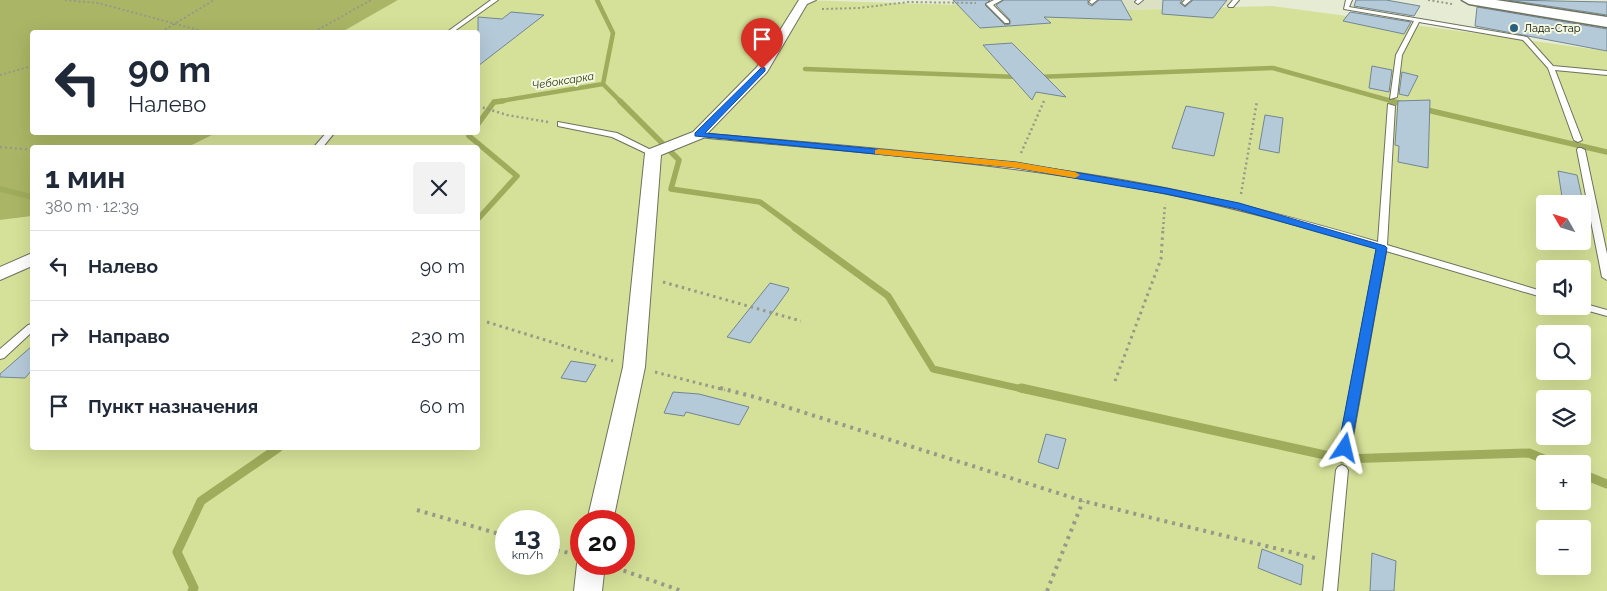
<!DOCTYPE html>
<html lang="ru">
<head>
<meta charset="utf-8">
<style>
	:root { --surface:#fff; --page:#f2f2f3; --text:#1f2937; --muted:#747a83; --line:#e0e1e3 }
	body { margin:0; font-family:Raleway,sans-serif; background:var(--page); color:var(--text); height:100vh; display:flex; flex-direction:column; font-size:19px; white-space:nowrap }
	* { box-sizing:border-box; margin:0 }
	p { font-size:16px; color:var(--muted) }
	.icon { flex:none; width:28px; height:28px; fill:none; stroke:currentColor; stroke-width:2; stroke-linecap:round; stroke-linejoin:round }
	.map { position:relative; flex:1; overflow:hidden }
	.drawer { position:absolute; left:30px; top:145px; width:450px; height:305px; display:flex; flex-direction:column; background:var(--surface); border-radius:5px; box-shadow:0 5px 20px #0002 }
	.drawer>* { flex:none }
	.hud { position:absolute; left:30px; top:30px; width:450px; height:105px; border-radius:5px; box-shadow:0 5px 20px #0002; background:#fff; color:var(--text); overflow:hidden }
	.needle { width:32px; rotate:309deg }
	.controls { position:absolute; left:1536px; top:195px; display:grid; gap:10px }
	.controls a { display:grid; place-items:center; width:55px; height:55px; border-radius:5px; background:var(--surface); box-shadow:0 5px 20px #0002; font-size:25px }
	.speed { position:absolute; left:495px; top:510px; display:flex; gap:10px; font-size:25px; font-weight:700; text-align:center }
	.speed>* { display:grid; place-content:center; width:65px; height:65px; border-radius:50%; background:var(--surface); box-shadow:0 5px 20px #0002; line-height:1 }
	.speed small { font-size:12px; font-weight:400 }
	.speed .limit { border:8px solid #d22; background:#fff; color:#111 }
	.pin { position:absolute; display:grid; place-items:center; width:42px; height:42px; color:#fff; margin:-51px -21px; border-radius:50% 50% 50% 0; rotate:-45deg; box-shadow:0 0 5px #0007 }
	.pin .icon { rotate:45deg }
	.me { position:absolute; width:55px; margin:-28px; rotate:10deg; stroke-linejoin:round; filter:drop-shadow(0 0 4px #0008) }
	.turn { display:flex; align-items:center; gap:18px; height:105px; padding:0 15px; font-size:22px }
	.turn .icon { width:65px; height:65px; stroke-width:2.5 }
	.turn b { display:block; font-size:35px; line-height:42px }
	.round { display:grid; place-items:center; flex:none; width:52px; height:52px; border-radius:5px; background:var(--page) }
	.head { display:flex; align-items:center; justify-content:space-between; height:85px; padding:0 15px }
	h1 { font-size:30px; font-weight:700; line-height:38px }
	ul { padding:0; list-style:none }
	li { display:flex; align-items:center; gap:15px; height:70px; padding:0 15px; border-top:1px solid var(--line) }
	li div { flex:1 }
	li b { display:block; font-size:19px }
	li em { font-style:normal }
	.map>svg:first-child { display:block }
</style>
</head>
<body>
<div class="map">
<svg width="1607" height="591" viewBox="0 0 1607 591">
	<rect width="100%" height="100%" fill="#e6ebd3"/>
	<path fill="#dbe1c2" d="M952 0H1236L1231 6 1127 10 953 6Z"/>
	<path fill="#d5e198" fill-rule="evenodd" d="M398 0H801L1127 10 1272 6 1607 51V591H0V220L32 216V448H478V148L188 147 216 133 478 132V32H342ZM1545 204H1582V241H1545ZM1545 269H1582V306H1545ZM1545 334H1582V371H1545ZM1545 399H1582V436H1545ZM1545 464H1582V501H1545ZM506 521H549V564H506ZM581 521H624V564H581ZM1545 529H1582V566H1545Z"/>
	<path fill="#aab665" d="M0 0H398L342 32H32V132L216 133 188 147 32 148V216L0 220Z"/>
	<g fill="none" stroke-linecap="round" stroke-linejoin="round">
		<path stroke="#9fac5b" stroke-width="4.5" d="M805 69 1020 77
			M1036 77 1273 68 1395 102
			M603 84 621 102
			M495 102 603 84 613 33 597 0"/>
		<path stroke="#9fac5b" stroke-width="5.5" d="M620 101 679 160 671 189 760 202 797 229
			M1391 101 1407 105
			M1423 109 1607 152
			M478 124 494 102 503 101
			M471 132 469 136 517 176 478 219
			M0 189 32 197"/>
		<path stroke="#9fac5b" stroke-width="7" d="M795 228 888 296 933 369 1027 390"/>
		<path stroke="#9fac5b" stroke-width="9" d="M1021 388 1343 459 1529 453 1556 464
			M1582 474 1607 484
			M192 591 194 588 177 552 201 501 278 448"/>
	</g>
	<path fill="#b5cad9" stroke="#728693" d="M953 0H990L985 5 1005 25 1010 24V20L996 5 1004 0H1088V4L1092 6 1099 0H1121L1132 20 1044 17 1051 23 980 28Z
		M1163 0H1182L1180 3 1185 7 1193 0H1227L1213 18 1162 14Z
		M1356 0H1386L1420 6 1414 16 1354 6Z
		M1508 0 1607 2V15Z
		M1477 7 1607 29V51L1475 26Z
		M511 12 544 15 478 66V17L502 19Z
		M1350 12 1411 22 1404 34 1343 21Z
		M1012 43 1066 97 1036 92 1032 100 983 45Z
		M1372 66 1392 70 1389 92 1369 88Z
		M1402 72 1418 76 1408 96 1399 94Z
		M1430 100 1428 168 1398 162 1399 146 1395 145 1398 101Z
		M1186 106 1224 113 1214 156 1172 148Z
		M1265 115 1283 118 1279 153 1259 149Z
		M1558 171 1577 175 1583 202 1562 197Z
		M770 283 789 288 788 291 750 343 727 337Z
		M32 346V370L25 378 0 377V374Z
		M571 361 596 365 586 382 561 378Z
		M673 392 699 394 749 407 739 425 686 412 684 416 664 413Z
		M1046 434 1066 439 1058 469 1038 462Z
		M1262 549 1303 565 1301 585 1258 568Z
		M1372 553 1396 561 1394 591H1370Z"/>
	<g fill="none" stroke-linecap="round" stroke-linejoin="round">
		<g stroke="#6d715d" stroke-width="2">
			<path id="service" d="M491 0H498L453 32H447Z
				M994 0H1002L993 5 1009 21V23H1005L986 4Z
				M1091 0H1097L1092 4 1089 2Z
				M1137 0H1143L1138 4 1135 2Z
				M1185 0H1191L1185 5 1182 3Z
				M1233 0H1239L1233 7H1229L1228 6Z
				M1346 0H1352L1349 7 1527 37 1553 66 1607 71V75L1555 70 1582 140 1578 142 1574 140 1548 68 1523 40 1419 22 1402 55 1397 97 1390 99 1396 55 1414 21 1344 9Z
				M1388 104 1395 106 1387 245 1545 292V298L1386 251 1351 448 1349 451 1345 453 1341 451 1339 448 1377 248C1289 222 1200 198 1109 183 973 160 835 150 698 137L694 135 698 133C836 145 974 155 1110 178 1201 193 1290 216 1378 242Z
				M558 122 617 133 657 153 653 155H650L612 137 558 126Z
				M327 132H335L322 148H313Z
				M1578 148H1581L1585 150 1607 254V280L1602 277 1577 150Z
				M1582 303 1607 310V316L1578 308 1577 306H1582Z
				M32 324V332L4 358 0 359V349L28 325Z
				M1342 465 1346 467 1348 470 1337 591H1323L1336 470 1338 467Z"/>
		</g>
		<g stroke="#6d715d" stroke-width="2">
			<path id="minor" d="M799 0H816L807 4 767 72 703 138 661 155 645 367 613 521H587L623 367 645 153 647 150 693 132 757 67Z
				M32 253V266L0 280V267Z
				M581 556V564H605L602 591H574L577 564Z"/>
		</g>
		<g stroke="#6d715d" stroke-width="3">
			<path id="tertiary" d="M1462 0H1496L1607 17V27L1469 4Z"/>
		</g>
		<path stroke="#969a88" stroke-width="2" stroke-dasharray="2 2.5" stroke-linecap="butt" d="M65 0 98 3 206 32
			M1428 0 1452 4
			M822 9 859 8 908 2 976 3
			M161 32 214 0
			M314 32 371 0
			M0 75 32 66"/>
		<path stroke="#969a88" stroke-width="2.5" stroke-dasharray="2 3" stroke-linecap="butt" d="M478 106 507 115 548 122
			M0 147 32 150
			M1021 153 1044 101
			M1241 194 1257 101
			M1163 229 1165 204"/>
		<path stroke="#969a88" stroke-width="3" stroke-dasharray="2.5 4" stroke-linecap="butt" d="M663 282 801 321
			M487 322 613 361
			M655 372 725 390
			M1115 381 1161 259 1163 228"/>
		<path stroke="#969a88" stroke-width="4" stroke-dasharray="3 5" stroke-linecap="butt" d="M720 388 755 397 1083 501 1315 558
			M417 510 506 536
			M549 548 569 553
			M616 568 682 591
			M1047 591 1083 501"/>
		<use href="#service" fill="#fff" fill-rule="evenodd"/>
		<use href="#minor" fill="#fff" fill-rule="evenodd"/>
		<use href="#tertiary" fill="#fff" fill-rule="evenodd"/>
	</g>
	<path fill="#1a73e8" stroke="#114b97" d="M762 67 765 68V71L705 133 1016 162 1166 188 1239 203 1385 246 1387 248 1350 452 1345 453 1338 448 1376 249 1237 209 1166 194 1016 168 695 136V133Z"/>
	<path fill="#f59e0b" d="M879 149 1016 162 1075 172 1080 175 1075 178 1016 168 875 154V150Z"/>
	<circle fill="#2d607d" stroke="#f3f8e1" stroke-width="2" cx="1514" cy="28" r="5"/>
	<g text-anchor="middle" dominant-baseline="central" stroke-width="4" stroke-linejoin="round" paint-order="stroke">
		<g font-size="11" fill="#0b0d06" stroke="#f3f8e1" text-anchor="start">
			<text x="1524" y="28">Лада-Стар</text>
		</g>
		<g font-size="11" font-style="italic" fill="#313612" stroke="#f3f8e1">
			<text transform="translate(563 81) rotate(-9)">Чебоксарка</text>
		</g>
	</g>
</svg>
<div class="controls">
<a><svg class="needle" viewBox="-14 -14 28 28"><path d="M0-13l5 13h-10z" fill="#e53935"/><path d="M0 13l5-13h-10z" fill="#747a83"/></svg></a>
<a><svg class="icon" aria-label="sound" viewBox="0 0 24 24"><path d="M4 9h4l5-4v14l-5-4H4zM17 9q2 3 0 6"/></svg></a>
<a><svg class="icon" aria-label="search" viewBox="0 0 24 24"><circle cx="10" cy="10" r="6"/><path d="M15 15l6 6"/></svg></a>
<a><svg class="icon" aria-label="layers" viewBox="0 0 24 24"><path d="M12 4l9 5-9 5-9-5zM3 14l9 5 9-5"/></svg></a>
<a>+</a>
<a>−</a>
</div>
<div class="speed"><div>13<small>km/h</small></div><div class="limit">20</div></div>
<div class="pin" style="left:762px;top:69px;background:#d93025"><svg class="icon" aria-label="arrive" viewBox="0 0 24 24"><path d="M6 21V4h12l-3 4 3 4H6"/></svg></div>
<svg class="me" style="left:1345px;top:448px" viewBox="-20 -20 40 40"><path d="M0-17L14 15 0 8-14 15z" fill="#1a73e8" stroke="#fff" stroke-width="4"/></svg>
<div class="hud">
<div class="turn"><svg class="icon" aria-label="left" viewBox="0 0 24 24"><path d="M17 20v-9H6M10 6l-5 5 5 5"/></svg><div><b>90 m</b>Налево</div></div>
</div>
<section class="drawer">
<div class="head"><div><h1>1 мин</h1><p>380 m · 12:39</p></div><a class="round"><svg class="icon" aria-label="close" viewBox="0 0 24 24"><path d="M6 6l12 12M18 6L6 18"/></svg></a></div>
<ul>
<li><svg class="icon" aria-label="left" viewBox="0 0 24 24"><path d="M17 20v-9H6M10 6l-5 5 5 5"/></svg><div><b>Налево</b></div><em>90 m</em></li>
<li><svg class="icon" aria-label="right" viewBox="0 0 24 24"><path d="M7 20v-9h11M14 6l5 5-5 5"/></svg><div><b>Направо</b></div><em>230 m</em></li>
<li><svg class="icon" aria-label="arrive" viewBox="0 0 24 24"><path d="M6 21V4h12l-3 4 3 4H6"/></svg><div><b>Пункт назначения</b></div><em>60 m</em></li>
</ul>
</section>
</div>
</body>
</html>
